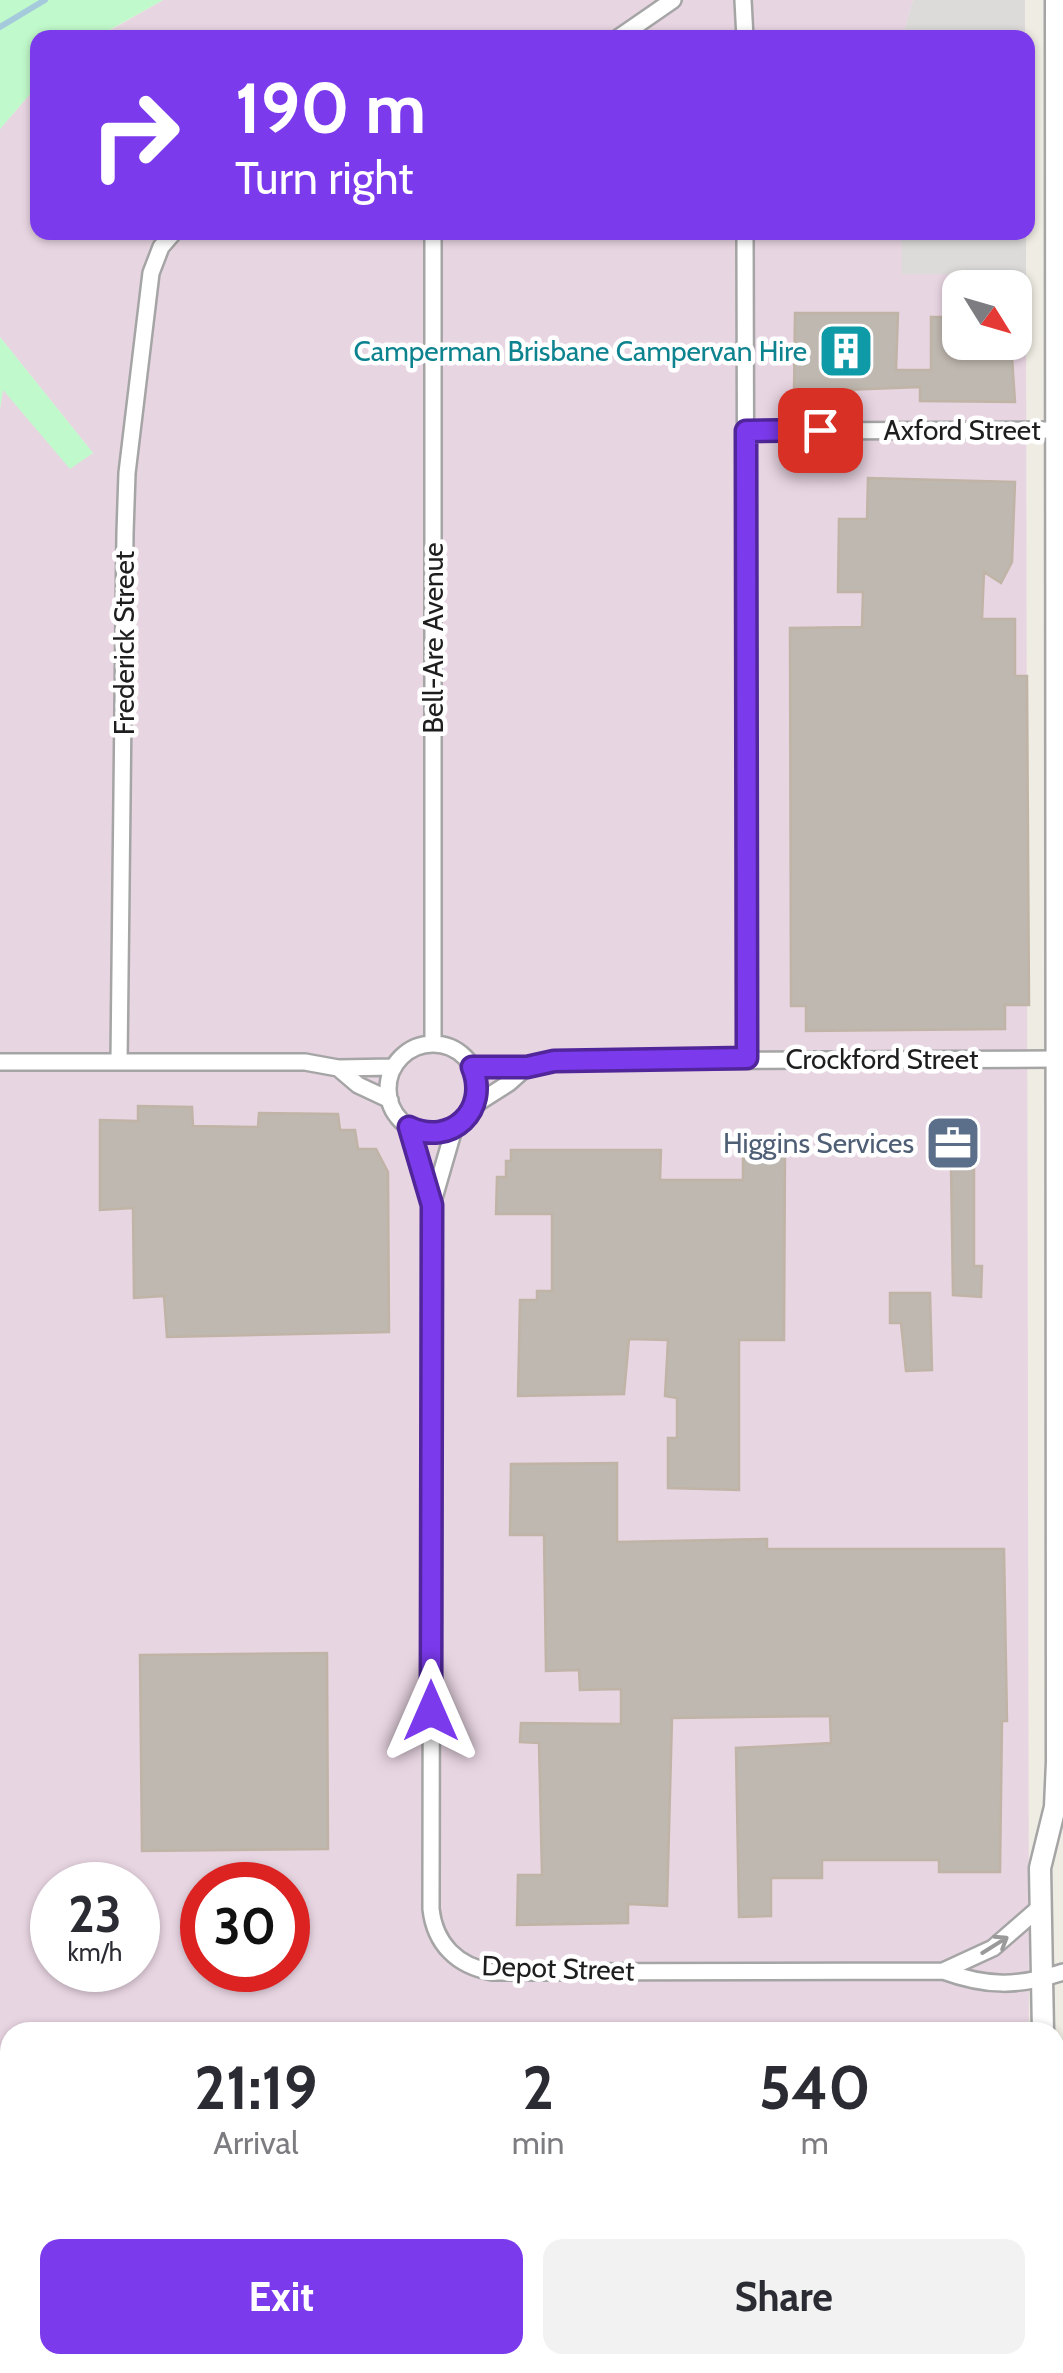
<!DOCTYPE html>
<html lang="en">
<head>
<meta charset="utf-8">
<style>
	:root { --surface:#fff; --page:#f2f2f3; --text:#2b2b33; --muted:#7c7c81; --accent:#7c3aed }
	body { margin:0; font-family:Cabin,sans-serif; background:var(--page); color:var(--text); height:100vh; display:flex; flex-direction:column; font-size:38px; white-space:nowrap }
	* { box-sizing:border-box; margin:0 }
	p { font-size:32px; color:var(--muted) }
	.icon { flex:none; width:55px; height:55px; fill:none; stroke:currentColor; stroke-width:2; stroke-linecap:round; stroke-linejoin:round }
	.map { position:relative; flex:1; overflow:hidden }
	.side { position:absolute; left:0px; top:2022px; width:1065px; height:352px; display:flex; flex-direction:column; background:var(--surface); border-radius:30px 30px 0 0; box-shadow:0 2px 8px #0004 }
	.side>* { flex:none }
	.top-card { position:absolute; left:30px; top:30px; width:1005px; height:210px; border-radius:20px; box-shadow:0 2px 8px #0004; background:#7c3aed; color:#fff; overflow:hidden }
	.needle { width:65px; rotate:127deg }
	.tools { position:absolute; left:942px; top:270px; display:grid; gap:20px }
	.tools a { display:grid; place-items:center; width:90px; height:90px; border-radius:20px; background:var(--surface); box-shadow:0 2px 8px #0004; font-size:50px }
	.speed { position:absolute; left:30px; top:1862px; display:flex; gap:20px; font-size:50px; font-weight:700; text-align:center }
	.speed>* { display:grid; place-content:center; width:130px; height:130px; border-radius:50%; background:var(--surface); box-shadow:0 2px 8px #0004; line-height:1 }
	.speed small { font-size:25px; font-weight:400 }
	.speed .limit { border:15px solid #d22; background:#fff; color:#111 }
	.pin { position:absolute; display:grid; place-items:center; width:85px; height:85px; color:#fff; margin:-42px; border-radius:20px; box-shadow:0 5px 15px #0006 }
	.me { position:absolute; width:110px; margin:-55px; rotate:0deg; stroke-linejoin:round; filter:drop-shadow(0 0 8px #0008) }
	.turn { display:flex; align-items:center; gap:35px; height:210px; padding:0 40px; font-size:45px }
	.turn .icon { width:130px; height:130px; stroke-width:2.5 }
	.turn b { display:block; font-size:70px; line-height:85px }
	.eta { display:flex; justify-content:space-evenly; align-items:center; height:170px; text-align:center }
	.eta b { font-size:60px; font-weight:800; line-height:70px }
	.primary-button { display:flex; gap:20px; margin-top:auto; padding:20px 40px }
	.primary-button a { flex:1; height:115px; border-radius:20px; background:var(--accent); color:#fff; font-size:40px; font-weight:800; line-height:115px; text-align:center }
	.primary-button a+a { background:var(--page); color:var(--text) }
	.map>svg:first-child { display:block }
</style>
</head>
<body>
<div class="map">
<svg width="1063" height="2373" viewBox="0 0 1063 2373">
	<rect width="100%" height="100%" fill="#efece3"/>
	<path fill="#dcdbda" d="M913 0H1025V37H902Z
		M901 233H1026V274H901Z"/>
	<path fill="#e8d5e2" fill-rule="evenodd" d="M163 0H913L902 38H97Z
		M37 86 38 232H901L902 274H1026L1029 2032H10V2215H0V409L3 389 70 468 93 453 0 337V129ZM960 288H1015V342H960ZM52 1885H138V1970H52ZM202 1885H288V1970H202Z"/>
	<path fill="#c0f9cb" d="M0 0H163L97 37 38 38 37 86 0 129Z
		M0 337 93 453 70 469 3 390 0 409Z
		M10 2215V2365H1029V2373H0V2216Z"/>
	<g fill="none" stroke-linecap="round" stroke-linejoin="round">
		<path stroke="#a4cadc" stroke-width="6" d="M0 27 45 0"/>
	</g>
	<path fill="#bfb8b0" stroke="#c0b4a6" stroke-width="2.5" d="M795 313H898L896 370H931V317H960V342H1011L1015 402 920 401V387L794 392Z
		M868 478 1015 482 1012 562 1001 583 984 572 982 619H1015V676H1027L1029 1005H1005V1029L806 1031V1006H791L790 628 862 627 863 592H838L839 519H867Z
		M138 1106 192 1107 193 1126 258 1127 259 1113 338 1114 340 1130H355L358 1149H376L388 1172 389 1332 167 1337 164 1296 134 1298 133 1208 100 1210V1120L138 1121Z
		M743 1148H785L784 1340H739V1490L668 1488V1438H677V1398L665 1396 668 1340 629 1339 624 1394 518 1396 520 1300H537V1291H552V1214H496L497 1177H506V1161H511V1150H661L660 1180H743Z
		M951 1167 974 1168V1266H982L981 1297 953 1295Z
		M890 1293H930L932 1370 906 1371 901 1323H890Z
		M617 1463V1542L767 1539V1549H1004L1007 1721H1002L1000 1872H939V1860H822V1878H771V1916L739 1917 736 1748 831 1743 830 1716 672 1718 667 1906 628 1904V1923L517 1925 518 1875H542L539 1743 520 1742 521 1723 621 1724V1689L580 1690 579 1670 546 1671 544 1535H510L511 1464Z
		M327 1653 328 1849 142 1851 140 1655Z"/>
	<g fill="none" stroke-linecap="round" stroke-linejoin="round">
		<g stroke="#a5a5a5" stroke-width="20">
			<path id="minor" d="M743 0 745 38
				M618 38 673 0
				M433 232V1044
				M745 232 747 1058
				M746 431 1057 430
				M388 1089a45 45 0 1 1 90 0a45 45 0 1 1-90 0Z
				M119 1061 125 533 127 473 151 273 161 247 174 232
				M0 1062H305L338 1068 394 1067
				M472 1067H527L554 1061 1057 1059
				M338 1068 358 1085 390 1100
				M476 1104 509 1083 527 1067
				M409 1127 432 1205 431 1909C435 1944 457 1966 492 1972L943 1971C987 1987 1018 1987 1063 1972
				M432 1205 454 1129
				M943 1971 993 1948 1039 1908"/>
		</g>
		<g stroke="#a5a5a5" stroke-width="25">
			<path id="tertiary" d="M1043 2032 1040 1868 1055 1807 1057 1762 1056 0
				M1050 2373V2365"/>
		</g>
		<use href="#minor" stroke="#fff" stroke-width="15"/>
		<use href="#tertiary" stroke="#fff" stroke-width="20"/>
	</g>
	<defs><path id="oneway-shaft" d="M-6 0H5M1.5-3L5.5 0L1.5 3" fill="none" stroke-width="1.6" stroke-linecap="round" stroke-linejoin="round" transform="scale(2.5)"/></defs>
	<use stroke="#9a9a9a" href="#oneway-shaft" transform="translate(995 1945) rotate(-32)"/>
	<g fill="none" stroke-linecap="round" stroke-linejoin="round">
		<g stroke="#51269a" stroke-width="25">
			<path id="route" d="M431 1711 432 1205 409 1127C451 1147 490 1110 472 1067H527L554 1061 747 1058 746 431 820 430"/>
		</g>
		<use href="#route" stroke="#7c3aed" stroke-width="18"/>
	</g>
	<defs>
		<g id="building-square" transform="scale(2.875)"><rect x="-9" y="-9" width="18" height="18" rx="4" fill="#0f9aa8" stroke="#fff"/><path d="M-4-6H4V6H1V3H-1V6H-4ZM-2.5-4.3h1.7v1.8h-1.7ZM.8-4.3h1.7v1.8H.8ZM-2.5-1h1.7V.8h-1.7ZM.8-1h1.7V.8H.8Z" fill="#fff"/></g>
		<g id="office-square" transform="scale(2.875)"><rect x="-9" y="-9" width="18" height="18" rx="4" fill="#5c6f8a" stroke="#fff"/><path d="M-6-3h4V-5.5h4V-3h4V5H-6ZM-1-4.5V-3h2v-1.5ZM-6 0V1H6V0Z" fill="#fff"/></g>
	</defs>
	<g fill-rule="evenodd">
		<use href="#building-square" x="846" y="351"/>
		<use href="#office-square" x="953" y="1143"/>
	</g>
	<g text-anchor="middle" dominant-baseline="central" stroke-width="9" stroke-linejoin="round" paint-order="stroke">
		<g font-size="28" fill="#0d838f" stroke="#fff" text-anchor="end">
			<text x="807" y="351">Camperman Brisbane Campervan Hire</text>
		</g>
		<g font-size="28" fill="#1e1e1e" stroke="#fff">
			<text x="962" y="430">Axford Street</text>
			<text transform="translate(433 638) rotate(-90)">Bell-Are Avenue</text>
			<text transform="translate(124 643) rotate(-90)">Frederick Street</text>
			<text x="882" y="1059">Crockford Street</text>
			<text transform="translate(558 1968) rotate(2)">Depot Street</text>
		</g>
		<g font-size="28" fill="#4e5e75" stroke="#fff" text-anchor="end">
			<text x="914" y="1143">Higgins Services</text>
		</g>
	</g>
</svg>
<div class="tools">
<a><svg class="needle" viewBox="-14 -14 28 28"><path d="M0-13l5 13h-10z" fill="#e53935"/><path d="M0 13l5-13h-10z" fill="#7c7c81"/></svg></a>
</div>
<div class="speed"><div>23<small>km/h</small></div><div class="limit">30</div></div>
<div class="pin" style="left:820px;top:430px;background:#d93025"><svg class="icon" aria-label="arrive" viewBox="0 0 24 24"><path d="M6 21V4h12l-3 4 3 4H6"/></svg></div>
<svg class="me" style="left:431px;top:1711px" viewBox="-20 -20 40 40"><path d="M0-17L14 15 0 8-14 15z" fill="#7c3aed" stroke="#fff" stroke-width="4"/></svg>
<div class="top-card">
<div class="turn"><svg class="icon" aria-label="right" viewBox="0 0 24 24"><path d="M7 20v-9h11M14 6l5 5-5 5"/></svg><div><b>190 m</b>Turn right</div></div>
</div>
<section class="side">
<div class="eta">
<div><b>21:19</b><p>Arrival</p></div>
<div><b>2</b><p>min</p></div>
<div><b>540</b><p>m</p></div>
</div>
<div class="primary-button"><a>Exit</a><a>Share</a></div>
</section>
</div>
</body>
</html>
